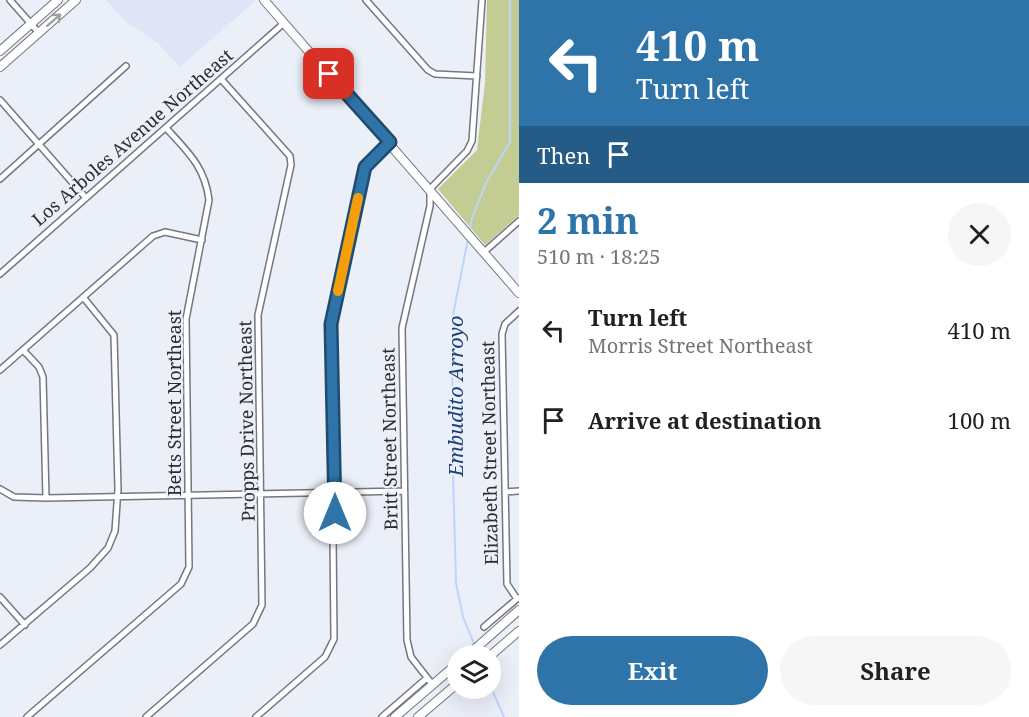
<!DOCTYPE html>
<html lang="en">
<head>
<meta charset="utf-8">
<style>
	:root { --surface:#fff; --page:#f6f6f6; --text:#202124; --muted:#757577; --accent:#2f74a9 }
	body { margin:0; font-family:"Noto Serif",serif; background:var(--page); color:var(--text); height:100vh; display:flex; flex-direction:column; font-size:22px; white-space:nowrap }
	* { box-sizing:border-box; margin:0 }
	p { font-size:20px; color:var(--muted) }
	.icon { flex:none; width:33px; height:33px; fill:none; stroke:currentColor; stroke-width:2; stroke-linecap:round; stroke-linejoin:round }
	.map { position:relative; flex:1; overflow:hidden }
	.details { display:flex; flex-direction:column; background:var(--surface); width:510px }
	.details>* { flex:none }
	.top-card { background:#2f74a9; color:#fff; overflow:hidden }
	.fabs { position:absolute; left:447px; top:645px; display:grid; gap:12px }
	.fabs a { display:grid; place-items:center; width:54px; height:54px; border-radius:50%; background:var(--surface); box-shadow:0 6px 24px #0002; font-size:30px }
	.pin { position:absolute; display:grid; place-items:center; width:51px; height:51px; color:#fff; margin:-26px; border-radius:12px; box-shadow:0 3px 9px #0006 }
	.me { position:absolute; width:66px; margin:-33px; rotate:0deg; stroke-linejoin:round; filter:drop-shadow(0 0 4px #0008) }
	.turn { display:flex; align-items:center; gap:21px; height:126px; padding:0 18px; font-size:27px }
	.turn .icon { width:78px; height:78px; stroke-width:2.5 }
	.turn b { display:block; font-size:42px; line-height:51px }
	.then { display:flex; align-items:center; height:57px; padding:0 18px; background:#0003; gap:12px; font-size:22px }
	.round { display:grid; place-items:center; flex:none; width:63px; height:63px; border-radius:32px; background:var(--page) }
	.headline { display:flex; align-items:center; justify-content:space-between; height:102px; padding:0 18px }
	h1 { font-size:36px; font-weight:700; line-height:45px; color:var(--accent) }
	.cta { display:flex; gap:12px; margin-top:auto; padding:12px 18px }
	.cta a { flex:1; height:69px; border-radius:36px; background:var(--accent); color:#fff; font-size:24px; font-weight:700; line-height:69px; text-align:center }
	.cta a+a { background:var(--page); color:var(--text) }
	ul { padding:0; list-style:none }
	li { display:flex; align-items:center; gap:18px; height:90px; padding:0 18px }
	li div { flex:1 }
	li b { display:block; font-size:22px }
	li em { font-style:normal }
	main { display:flex; flex:1; min-height:0 }
	.map>svg:first-child { display:block }
</style>
</head>
<body>
<main>
<div class="map">
<svg width="519" height="717" viewBox="0 0 519 717">
	<rect width="100%" height="100%" fill="#ebeff8"/>
	<path fill="#dfe5f6" d="M106 0H256L180 67 158 43 125 21Z"/>
	<path fill="#c3cc92" d="M487 0H519V215L485 245 438 189 477 150 485 82Z"/>
	<g fill="none" stroke-linecap="round" stroke-linejoin="round">
		<path stroke="#bcd6fe" stroke-width="2" d="M469 234 472 218 486 183 510 142V0
			M468 239 452 320 453 475 456 583 463 617 475 646
			M490 685 504 717"/>
		<g stroke="#74777f" stroke-width="8">
			<path id="street" d="M10 0 39 33
				M366 0 428 70 435 74 477 76
				M0 100 86 198
				M0 179 126 66
				M484 252 519 221
				M0 274 284 23
				M23 350 39 367 43 377 46 498
				M0 370 153 236 165 232 202 240
				M0 489 14 497 46 498 404 491
				M505 492 519 491
				M0 597 25 625
				M517 599 507 584 502 334 505 324 519 311
				M484 627 518 598
				M0 645 90 568 108 548 115 531 118 489 114 335 83 297
				M432 684 411 657 407 640 402 328 430 206V189L467 151 472 141 482 0
				M27 717 181 584 189 567 186 319 209 200C205 167 188 152 166 128
				M146 717 253 624 262 605 258 315 291 165 290 156 221 79
				M256 717 325 657 334 639 331 324 365 167 389 143
				M382 717 427 678"/>
		</g>
		<g stroke="#74777f" stroke-width="10">
			<path id="secondary" d="M264 0 519 293
				M0 51 58 0
				M0 67 76 0
				M467 656 519 610
				M490 656 519 631
				M395 717 458 663
				M418 717 458 683"/>
		</g>
		<use href="#street" stroke="#fff" stroke-width="5"/>
		<use href="#secondary" stroke="#fff" stroke-width="8"/>
	</g>
	<defs><path id="oneway-shaft" d="M-6 0H5M1.5-3L5.5 0L1.5 3" fill="none" stroke-width="1.6" stroke-linecap="round" stroke-linejoin="round" transform="scale(1.5)"/></defs>
	<use stroke="#a0a0a2" href="#oneway-shaft" transform="translate(54 20) rotate(-41)"/>
	<g fill="none" stroke-linecap="round" stroke-linejoin="round">
		<g stroke="#1f4b6e" stroke-width="15">
			<path id="route" d="M329 74 390 142 365 167 331 324 335 513"/>
		</g>
		<use href="#route" stroke="#2f74a9" stroke-width="10"/>
		<path stroke="#f59e0b" stroke-width="10" d="M338 291 358 198"/>
	</g>
	<g text-anchor="middle" dominant-baseline="central" stroke-width="4.5" stroke-linejoin="round" paint-order="stroke">
		<g font-size="18" fill="#2c2d31" stroke="#ebeff8">
			<text transform="translate(132 137) rotate(-41)">Los Arboles Avenue Northeast</text>
			<text transform="translate(174 403) rotate(-90)">Betts Street Northeast</text>
			<text transform="translate(246 421) rotate(-91)">Propps Drive Northeast</text>
			<text transform="translate(389 439) rotate(-91)">Britt Street Northeast</text>
			<text transform="translate(489 453) rotate(-91)">Elizabeth Street Northeast</text>
		</g>
		<g font-size="20" font-style="italic" fill="#1b407a" stroke="#ebeff8">
			<text transform="translate(455 396) rotate(-90)">Embudito Arroyo</text>
		</g>
	</g>
</svg>
<div class="fabs">
<a><svg class="icon" aria-label="layers" viewBox="0 0 24 24"><path d="M12 4l9 5-9 5-9-5zM3 14l9 5 9-5"/></svg></a>
</div>
<div class="pin" style="left:329px;top:74px;background:#d93025"><svg class="icon" aria-label="arrive" viewBox="0 0 24 24"><path d="M6 21V4h12l-3 4 3 4H6"/></svg></div>
<svg class="me" style="left:335px;top:513px" viewBox="-20 -20 40 40"><circle r="19" fill="#fff"/><path d="M0-13L10 11 0 6-10 11z" fill="#2f74a9"/></svg>
</div>
<section class="details">
<div class="top-card">
<div class="turn"><svg class="icon" aria-label="left" viewBox="0 0 24 24"><path d="M17 20v-9H6M10 6l-5 5 5 5"/></svg><div><b>410 m</b>Turn left</div></div>
<div class="then">Then<svg class="icon" aria-label="arrive" viewBox="0 0 24 24"><path d="M6 21V4h12l-3 4 3 4H6"/></svg></div>
</div>
<div class="headline"><div><h1>2 min</h1><p>510 m · 18:25</p></div><a class="round"><svg class="icon" aria-label="close" viewBox="0 0 24 24"><path d="M6 6l12 12M18 6L6 18"/></svg></a></div>
<ul>
<li><svg class="icon" aria-label="left" viewBox="0 0 24 24"><path d="M17 20v-9H6M10 6l-5 5 5 5"/></svg><div><b>Turn left</b><p>Morris Street Northeast</p></div><em>410 m</em></li>
<li><svg class="icon" aria-label="arrive" viewBox="0 0 24 24"><path d="M6 21V4h12l-3 4 3 4H6"/></svg><div><b>Arrive at destination</b></div><em>100 m</em></li>
</ul>
<div class="cta"><a>Exit</a><a>Share</a></div>
</section>
</main>
</body>
</html>
